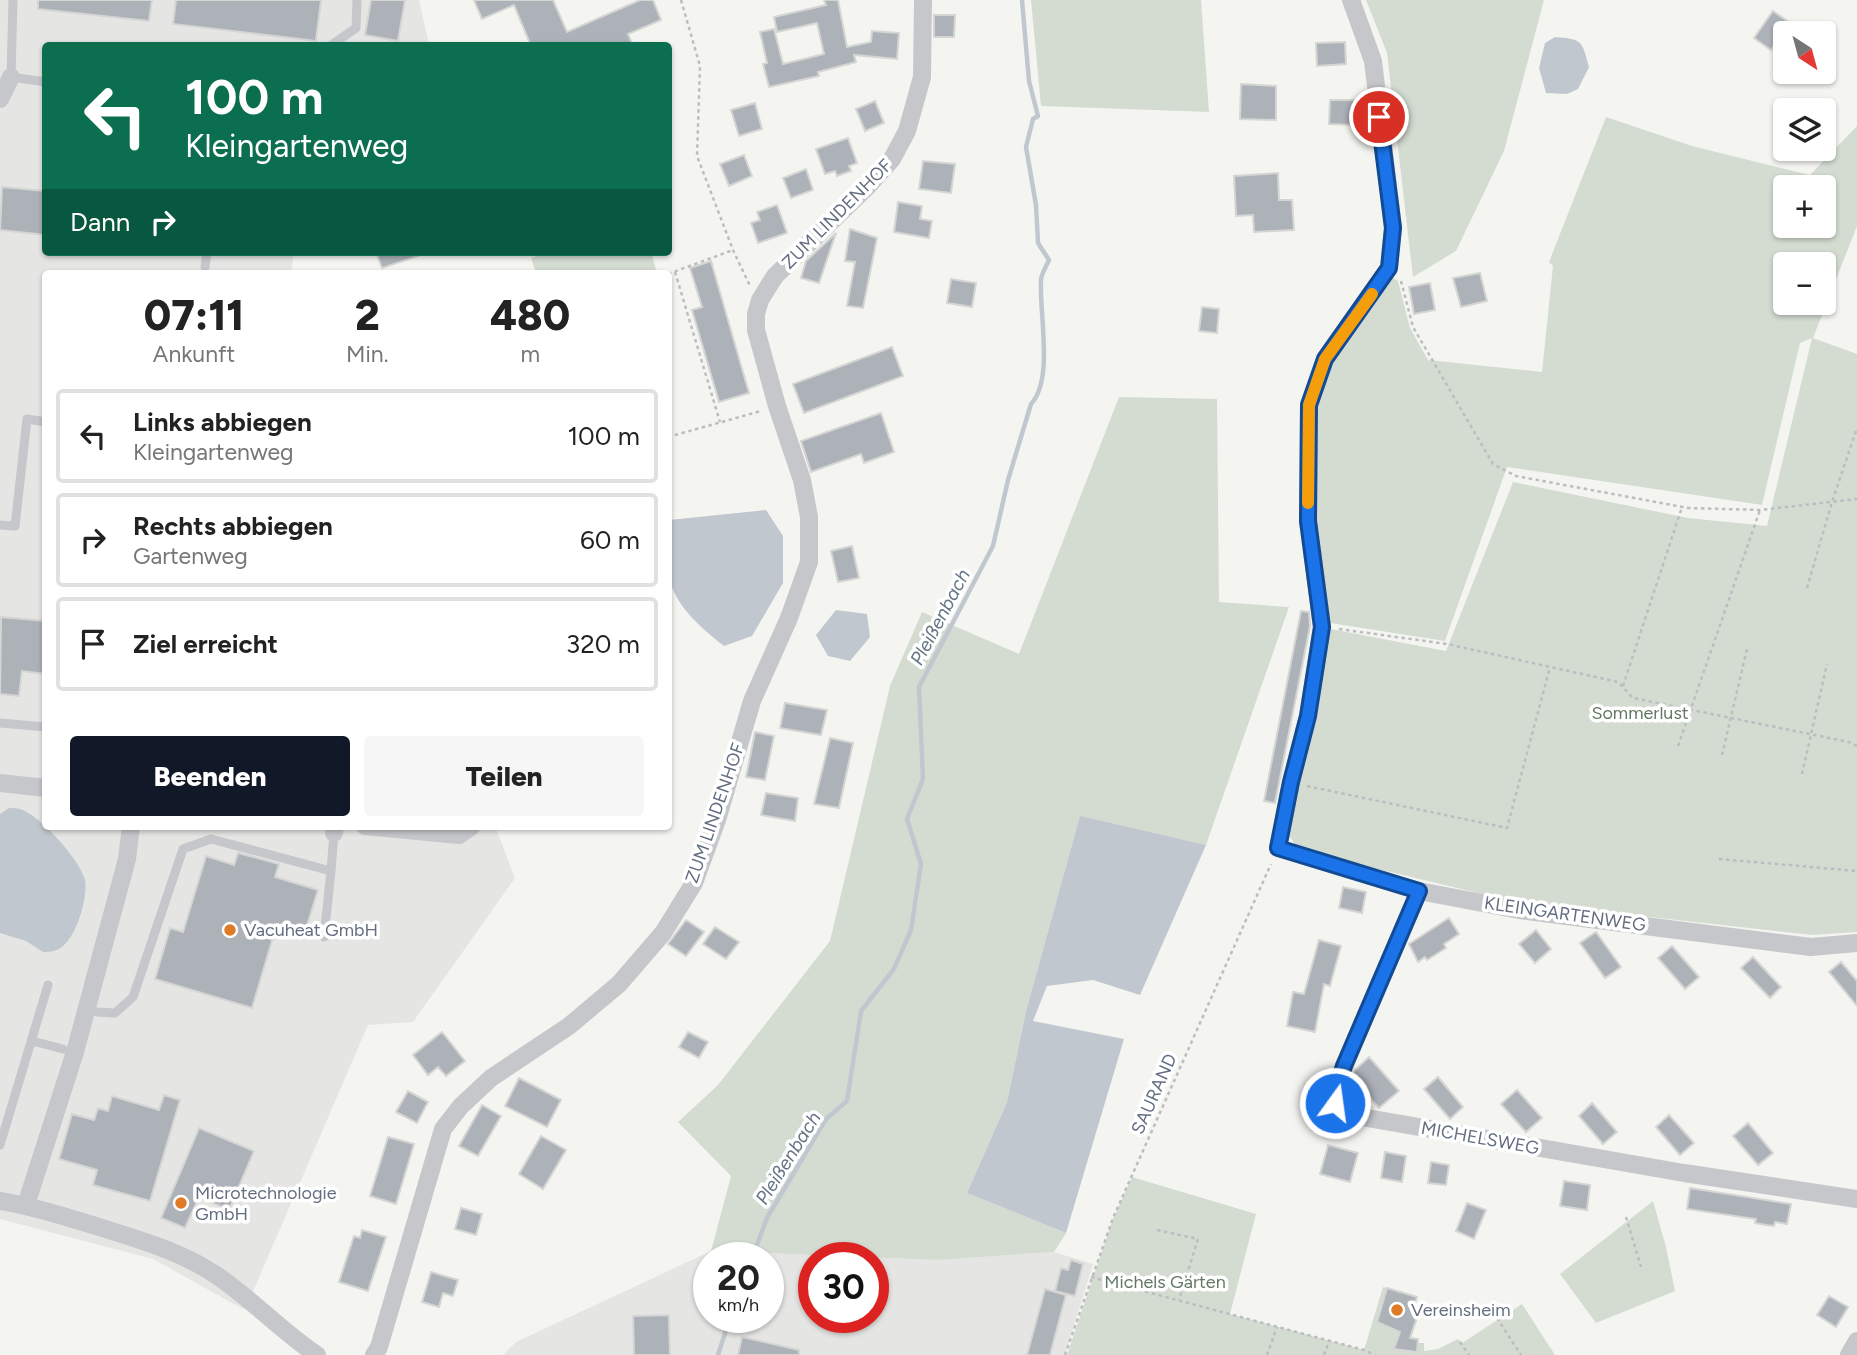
<!DOCTYPE html>
<html lang="de">
<head>
<meta charset="utf-8">
<style>
	:root { --surface:#fff; --page:#f6f6f6; --text:#222; --muted:#767676; --line:#e0e0e0; --accent:#111827 }
	body { margin:0; font-family:Figtree,sans-serif; background:var(--page); color:var(--text); height:100vh; display:flex; flex-direction:column; font-size:26px; white-space:nowrap }
	* { box-sizing:border-box; margin:0 }
	p { font-size:23px; color:var(--muted) }
	.icon { flex:none; width:38px; height:38px; fill:none; stroke:currentColor; stroke-width:2; stroke-linecap:round; stroke-linejoin:round }
	.map { position:relative; flex:1; overflow:hidden }
	.drawer { position:absolute; left:42px; top:270px; width:630px; height:560px; display:flex; flex-direction:column; background:var(--surface); border-radius:7px; box-shadow:0 2px 5px #0004 }
	.drawer>* { flex:none }
	.guide { position:absolute; left:42px; top:42px; width:630px; height:214px; border-radius:7px; box-shadow:0 2px 5px #0004; background:#0b6e4f; color:#fff; overflow:hidden }
	.needle { width:46px; rotate:144deg }
	.tools { position:absolute; left:1773px; top:21px; display:grid; gap:14px }
	.tools a { display:grid; place-items:center; width:63px; height:63px; border-radius:7px; background:var(--surface); box-shadow:0 2px 5px #0004; font-size:35px }
	.speed { position:absolute; left:693px; top:1242px; display:flex; gap:14px; font-size:35px; font-weight:700; text-align:center }
	.speed>* { display:grid; place-content:center; width:91px; height:91px; border-radius:50%; background:var(--surface); box-shadow:0 2px 5px #0004; line-height:1 }
	.speed small { font-size:18px; font-weight:400 }
	.speed .limit { border:10px solid #d22; background:#fff; color:#111 }
	.pin { position:absolute; display:grid; place-items:center; width:60px; height:60px; color:#fff; margin:-30px; border:4px solid #fff; border-radius:50%; box-shadow:0 2px 7px #0007 }
	.me { position:absolute; width:77px; margin:-38px; rotate:14deg; stroke-linejoin:round; filter:drop-shadow(0 0 5px #0008) }
	.turn { display:flex; align-items:center; gap:24px; height:147px; padding:0 28px; font-size:32px }
	.turn .icon { width:91px; height:91px; stroke-width:2.5 }
	.turn b { display:block; font-size:49px; line-height:60px }
	.then { display:flex; align-items:center; height:66px; padding:0 28px; background:#0003; gap:14px; font-size:26px }
	.eta { display:flex; justify-content:space-evenly; align-items:center; height:119px; text-align:center }
	.eta b { font-size:42px; font-weight:800; line-height:49px }
	.cta { display:flex; gap:14px; margin-top:auto; padding:14px 28px }
	.cta a { flex:1; height:80px; border-radius:7px; background:var(--accent); color:#fff; font-size:28px; font-weight:800; line-height:80px; text-align:center }
	.cta a+a { background:var(--page); color:var(--text) }
	ul { padding:0; list-style:none }
	li { display:flex; align-items:center; gap:21px; height:94px; margin:0 14px 10px; padding:0 14px; border:4px solid var(--line); border-radius:7px }
	li div { flex:1 }
	li b { display:block; font-size:26px }
	li em { font-style:normal }
	.map>svg:first-child { display:block }
</style>
</head>
<body>
<div class="map">
<svg width="1857" height="1355" viewBox="0 0 1857 1355">
	<rect width="100%" height="100%" fill="#f4f5f1"/>
	<path fill="#e5e5e4" fill-rule="evenodd" d="M0 0H419L429 45 46 46V252H294L291 273H46V826H495L515 878 413 1022 368 1025 245 1310 153 1259 0 1219Z
		M711 1251 938 1260 1054 1252 1093 1264 1065 1355H503L516 1342ZM709 1258H768V1318H709ZM814 1258H873V1318H814Z"/>
	<path fill="#d4dcd2" fill-rule="evenodd" d="M1031 0H1201L1209 112 1041 106Z
		M1366 0H1544L1504 151 1456 251 1413 277 1387 53Z
		M1606 117 1692 146 1810 175 1857 126V226L1813 338 1857 354V932L1812 935 1515 902 1299 850 1288 834 1331 629 1446 651 1513 482 1688 518 1767 526 1812 338 1800 343 1762 505 1507 467 1445 641 1330 623 1313 522 1314 402 1330 358 1390 276 1398 281 1410 328 1428 360 1542 372 1553 266 1549 262ZM1785 187H1824V226H1785ZM1785 264H1824V303H1785Z
		M549 252H651L657 273H536L531 258Z
		M1119 397 1217 399 1219 602 1289 607 1206 845 1080 817 1026 1011 1007 1102 967 1193 1066 1233 1054 1252 938 1260 711 1251 731 1176 678 1122 718 1085 830 941 890 686 922 612 1019 654Z
		M1132 1177 1256 1214 1230 1314 1364 1350 1383 1287 1417 1297 1406 1333 1411 1334V1338L1418 1339V1343H1424V1351L1438 1349 1458 1339 1462 1343 1522 1304 1555 1355H1067L1113 1219Z
		M1653 1201 1666 1247 1675 1291 1596 1323 1560 1274Z"/>
	<path fill="#c1c7ce" d="M1555 37C1583 39 1582 41 1589 67L1578 89 1567 94 1546 93 1539 68 1545 43Z
		M766 510 783 536V583L752 636 724 646C700 627 672 604 668 571 667 554 668 537 669 520Z
		M836 610 867 614 870 637 850 661 828 656 816 635Z
		M9 808C13 808 17 808 20 809 40 815 80 860 85 880 88 898 77 934 63 946 58 951 50 952 43 952L26 941 0 933V814Z
		M1080 816 1206 845 1140 995 1093 980 1047 986 1033 1021 1124 1039 1066 1233 967 1193 1007 1102 1026 1011Z"/>
	<g fill="none" stroke-linecap="round" stroke-linejoin="round">
		<path stroke="#c1c7ce" stroke-width="4.5" d="M752 1258 767 1218 826 1119 847 1101 861 1011 894 969 911 930 921 864 907 819 923 779 919 687 993 546 1008 480 1031 404C1054 380 1039 313 1041 280 1041 274 1046 267 1049 260L1038 243 1036 205 1026 147 1033 119 1038 116 1029 81 1022 0
			M718 1355 730 1318"/>
	</g>
	<path fill="#adb2b9" stroke="#d5d6d4" stroke-width="2" d="M38 0H152L149 21 38 9Z
		M176 0H321L316 41 173 24Z
		M371 0H405L398 41 365 35Z
		M474 0H553L567 32 640 0H653L661 20 628 34 633 46H531L514 5 482 19Z
		M824 0H838L847 47 871 42 872 31 899 33 897 59 854 55 856 62 818 72 819 76 769 87 763 64 767 63 760 32 774 29 783 64 824 54 817 23 777 32 774 17 826 5Z
		M1773 11 1790 23 1771 50 1754 38Z
		M934 15H955L954 37H934Z
		M1345 42 1346 64 1317 66 1316 43Z
		M1241 84 1276 86V120L1240 119Z
		M1330 100H1354V125L1329 124Z
		M875 101 884 123 865 131 856 109Z
		M755 103 762 129 739 136 731 110Z
		M848 138 857 163 849 166 851 171 837 176 835 171 825 174 816 149Z
		M744 155 752 176 729 186 720 164Z
		M923 161 955 164 951 193 919 189Z
		M806 169 813 190 791 198 783 178Z
		M1278 173 1279 200H1292L1294 230 1254 232 1253 215 1236 216 1234 176Z
		M2 187 46 191V235L0 230Z
		M898 202 922 206 920 219 932 221 929 238 894 232Z
		M777 205 787 233 758 243 751 223 760 220 757 212Z
		M850 229 877 238 863 308 847 306 855 262 845 261Z
		M836 233 819 283 801 278 806 261Z
		M376 252H423L424 254 382 268Z
		M711 261 749 393 719 402 692 310 702 307 690 268Z
		M1480 273 1487 301 1461 307 1453 278Z
		M951 279 976 283 972 307 947 303Z
		M1430 283 1435 310 1414 314 1409 287Z
		M1202 307 1219 309 1217 333 1199 331Z
		M892 347 903 376 804 413 793 384Z
		M881 413 894 452 864 463 861 454 811 472 801 441Z
		M852 546 859 578 838 582 831 551Z
		M1301 611 1309 612 1310 626 1275 803 1264 801Z
		M1 617 46 621V674L22 671 19 696 0 694Z
		M785 703 827 710 821 735 780 728Z
		M755 732 774 736 765 780 746 777Z
		M830 738 853 743 839 808 814 804Z
		M766 793 798 798 795 821 761 815Z
		M238 853 279 864 275 877 318 890 305 932 277 924 252 1008 155 979 170 928 183 932 206 856 234 865Z
		M1343 887 1366 892 1362 913 1339 908Z
		M1449 918 1459 934 1444 944 1446 948 1427 960 1425 957 1418 962 1409 944Z
		M686 920 704 932 686 956 668 944Z
		M715 927 739 942 726 959 703 944Z
		M1536 930 1551 949 1535 963 1519 944Z
		M1596 932 1621 967 1605 978 1580 943Z
		M1319 940 1341 946 1330 986 1324 984 1315 1032 1287 1026 1293 992 1304 994Z
		M1672 946 1699 977 1685 989 1658 958Z
		M1753 957 1781 987 1770 998 1741 968Z
		M1841 962 1857 981V1006L1829 972Z
		M442 1032 465 1061 446 1076 438 1067 428 1075 413 1055Z
		M688 1032 708 1042 699 1058 679 1047Z
		M1369 1057 1399 1091 1379 1108 1352 1078 1355 1070Z
		M1438 1077 1463 1107 1450 1119 1424 1089Z
		M519 1078 561 1100 547 1127 505 1106Z
		M1517 1090 1542 1118 1526 1132 1501 1104Z
		M408 1091 428 1102 417 1123 396 1112Z
		M164 1095 180 1100 150 1201 93 1185 97 1170 59 1159 72 1114 94 1120 98 1108 108 1111 112 1096 159 1110Z
		M1592 1103 1617 1132 1603 1144 1579 1116Z
		M482 1105 501 1116 478 1156 459 1146Z
		M1669 1115 1694 1143 1680 1155 1656 1127Z
		M1748 1123 1773 1153 1758 1165 1733 1136Z
		M199 1128 254 1151 229 1210 199 1197 185 1228 161 1218Z
		M541 1136 566 1150 543 1189 519 1174Z
		M388 1137 414 1144 396 1204 370 1196Z
		M1328 1145 1358 1153 1350 1182 1320 1174Z
		M1385 1152 1406 1156 1402 1182 1381 1178Z
		M1431 1162 1449 1165 1446 1185 1428 1183Z
		M1564 1181 1590 1185 1587 1210 1560 1206Z
		M1690 1188 1791 1204 1787 1224 1775 1222 1774 1226 1766 1225 1755 1223 1756 1219 1687 1209Z
		M1467 1203 1486 1210 1474 1239 1456 1231Z
		M461 1208 482 1214 476 1235 455 1229Z
		M362 1230 386 1237 368 1291 339 1282 354 1236 360 1238Z
		M1071 1260 1083 1264 1075 1296 1055 1291 1061 1268 1068 1270Z
		M431 1272 458 1280 453 1296 443 1293 439 1307 422 1302Z
		M1387 1288 1417 1297 1412 1313 1418 1315 1410 1338 1418 1339 1417 1352 1394 1349 1400 1332 1377 1322Z
		M1045 1289 1066 1295 1050 1355H1027Z
		M1829 1296 1848 1307 1836 1327 1817 1315Z
		M669 1315 670 1355H634L633 1316Z
		M742 1337 799 1350V1355H738Z"/>
	<g fill="none" stroke-linecap="round" stroke-linejoin="round">
		<path stroke="#bcbdc0" stroke-width="2.5" stroke-dasharray="3.5 3.5" stroke-linecap="butt" d="M681 0 700 66 697 156 733 250 750 286
			M675 272 720 422
			M668 274 733 250
			M1401 281 1413 327 1493 464 1516 476 1688 508 1760 510 1857 499
			M668 437 761 411
			M1807 588 1832 502 1857 428
			M1339 629 1447 644 1618 682 1633 698 1849 742 1857 746
			M1623 686 1682 507
			M1678 746 1760 510
			M1722 755 1747 649
			M1802 774 1827 664
			M1307 786 1507 828 1550 667
			M1719 859 1857 871
			M1626 1217 1641 1267
			M1157 1230 1198 1239 1179 1300
			M1091 1277 1364 1350 1375 1355
			M1497 1318 1521 1355
			M1460 1342 1469 1355
			M1065 1355 1113 1218 1271 864
			M1267 1355 1277 1327
			M1324 1355 1329 1342"/>
		<path stroke="#c5c7cb" stroke-width="9" d="M13 0 11 77 46 82
			M330 46 356 28 357 0
			M205 267 207 252
			M0 525 15 526 27 419 46 422
			M0 723 46 727
			M324 937 331 871
			M97 1012 115 1013 133 997 183 849 211 839 331 871 334 833
			M32 1041 63 1049
			M0 1145 48 985"/>
		<path stroke="#c5c7cb" stroke-width="18" d="M1351 0 1373 61 1393 227 1389 268 1325 359 1309 405 1308 521 1322 627 1308 716 1291 782 1278 848 1419 891 1519 910 1811 947 1857 943
			M0 99 11 77
			M0 783 46 788
			M365 826 459 835 472 826
			M334 833 335 826
			M1419 891 1344 1066C1339 1083 1328 1101 1344 1114L1684 1173 1857 1199
			M0 1201C32 1206 62 1216 93 1225 136 1239 179 1250 216 1275 252 1299 281 1331 317 1355
			M26 1205 75 1052 127 859 131 826
			M374 1355 379 1347 443 1129 461 1106 491 1078 569 1026 619 984 663 933 694 883 717 820 752 701 789 618 809 562V517L802 480 777 406 756 330V314L760 300 775 276 868 186 892 159 907 131 922 77 923 0
			M1849 1355 1857 1341"/>
	</g>
	<g fill="none" stroke-linecap="round" stroke-linejoin="round">
		<g stroke="#114b97" stroke-width="18">
			<path id="route" d="M1335 1103V1094L1344 1066 1419 891 1278 848 1291 782 1308 716 1322 627 1308 521 1309 405 1325 359 1389 268 1393 228 1379 117"/>
		</g>
		<use href="#route" stroke="#1a73e8" stroke-width="12"/>
		<path stroke="#f59e0b" stroke-width="12" d="M1308 503 1309 405 1325 359 1372 294"/>
	</g>
	<g fill="#df7a27" stroke="#fff" stroke-width="2.5">
		<circle cx="230" cy="930" r="7"/>
		<circle cx="181" cy="1203" r="7"/>
		<circle cx="1397" cy="1310" r="7"/>
	</g>
	<g text-anchor="middle" dominant-baseline="central" stroke-width="7" stroke-linejoin="round" paint-order="stroke">
		<g font-size="18" fill="#646e81" stroke="#fff">
			<text transform="translate(837 214) rotate(-45)">ZUM LINDENHOF</text>
			<text transform="translate(715 813) rotate(-71)">ZUM LINDENHOF</text>
			<text transform="translate(1565 914) rotate(8)">KLEINGARTENWEG</text>
			<text transform="translate(1154 1094) rotate(-66)">SAURAND</text>
			<text transform="translate(1480 1138) rotate(10)">MICHELSWEG</text>
		</g>
		<g font-size="18" fill="#637963" stroke="#fff">
			<text x="1640" y="713">Sommerlust</text>
			<text x="1165" y="1282">Michels Gärten</text>
		</g>
		<g font-size="18" fill="#646e81" stroke="#fff" text-anchor="start">
			<text x="244" y="930">Vacuheat GmbH</text>
			<text x="195" y="1193">Microtechnologie<tspan x="195" dy="21">GmbH</tspan></text>
			<text x="1411" y="1310">Vereinsheim</text>
		</g>
		<g font-size="19" font-style="italic" fill="#657585" stroke="#fff">
			<text transform="translate(940 617) rotate(-62)">Pleißenbach</text>
			<text transform="translate(788 1158) rotate(-58)">Pleißenbach</text>
		</g>
	</g>
</svg>
<div class="tools">
<a><svg class="needle" viewBox="-14 -14 28 28"><path d="M0-13l5 13h-10z" fill="#e53935"/><path d="M0 13l5-13h-10z" fill="#767676"/></svg></a>
<a><svg class="icon" aria-label="layers" viewBox="0 0 24 24"><path d="M12 4l9 5-9 5-9-5zM3 14l9 5 9-5"/></svg></a>
<a>+</a>
<a>−</a>
</div>
<div class="speed"><div>20<small>km/h</small></div><div class="limit">30</div></div>
<div class="pin" style="left:1379px;top:117px;background:#d93025"><svg class="icon" aria-label="arrive" viewBox="0 0 24 24"><path d="M6 21V4h12l-3 4 3 4H6"/></svg></div>
<svg class="me" style="left:1335px;top:1103px" viewBox="-20 -20 40 40"><circle r="17" fill="#1a73e8" stroke="#fff" stroke-width="3"/><path d="M0-11L8 9 0 5-8 9z" fill="#fff"/></svg>
<div class="guide">
<div class="turn"><svg class="icon" aria-label="left" viewBox="0 0 24 24"><path d="M17 20v-9H6M10 6l-5 5 5 5"/></svg><div><b>100 m</b>Kleingartenweg</div></div>
<div class="then">Dann<svg class="icon" aria-label="right" viewBox="0 0 24 24"><path d="M7 20v-9h11M14 6l5 5-5 5"/></svg></div>
</div>
<section class="drawer">
<div class="eta">
<div><b>07:11</b><p>Ankunft</p></div>
<div><b>2</b><p>Min.</p></div>
<div><b>480</b><p>m</p></div>
</div>
<ul>
<li><svg class="icon" aria-label="left" viewBox="0 0 24 24"><path d="M17 20v-9H6M10 6l-5 5 5 5"/></svg><div><b>Links abbiegen</b><p>Kleingartenweg</p></div><em>100 m</em></li>
<li><svg class="icon" aria-label="right" viewBox="0 0 24 24"><path d="M7 20v-9h11M14 6l5 5-5 5"/></svg><div><b>Rechts abbiegen</b><p>Gartenweg</p></div><em>60 m</em></li>
<li><svg class="icon" aria-label="arrive" viewBox="0 0 24 24"><path d="M6 21V4h12l-3 4 3 4H6"/></svg><div><b>Ziel erreicht</b></div><em>320 m</em></li>
</ul>
<div class="cta"><a>Beenden</a><a>Teilen</a></div>
</section>
</div>
</body>
</html>
